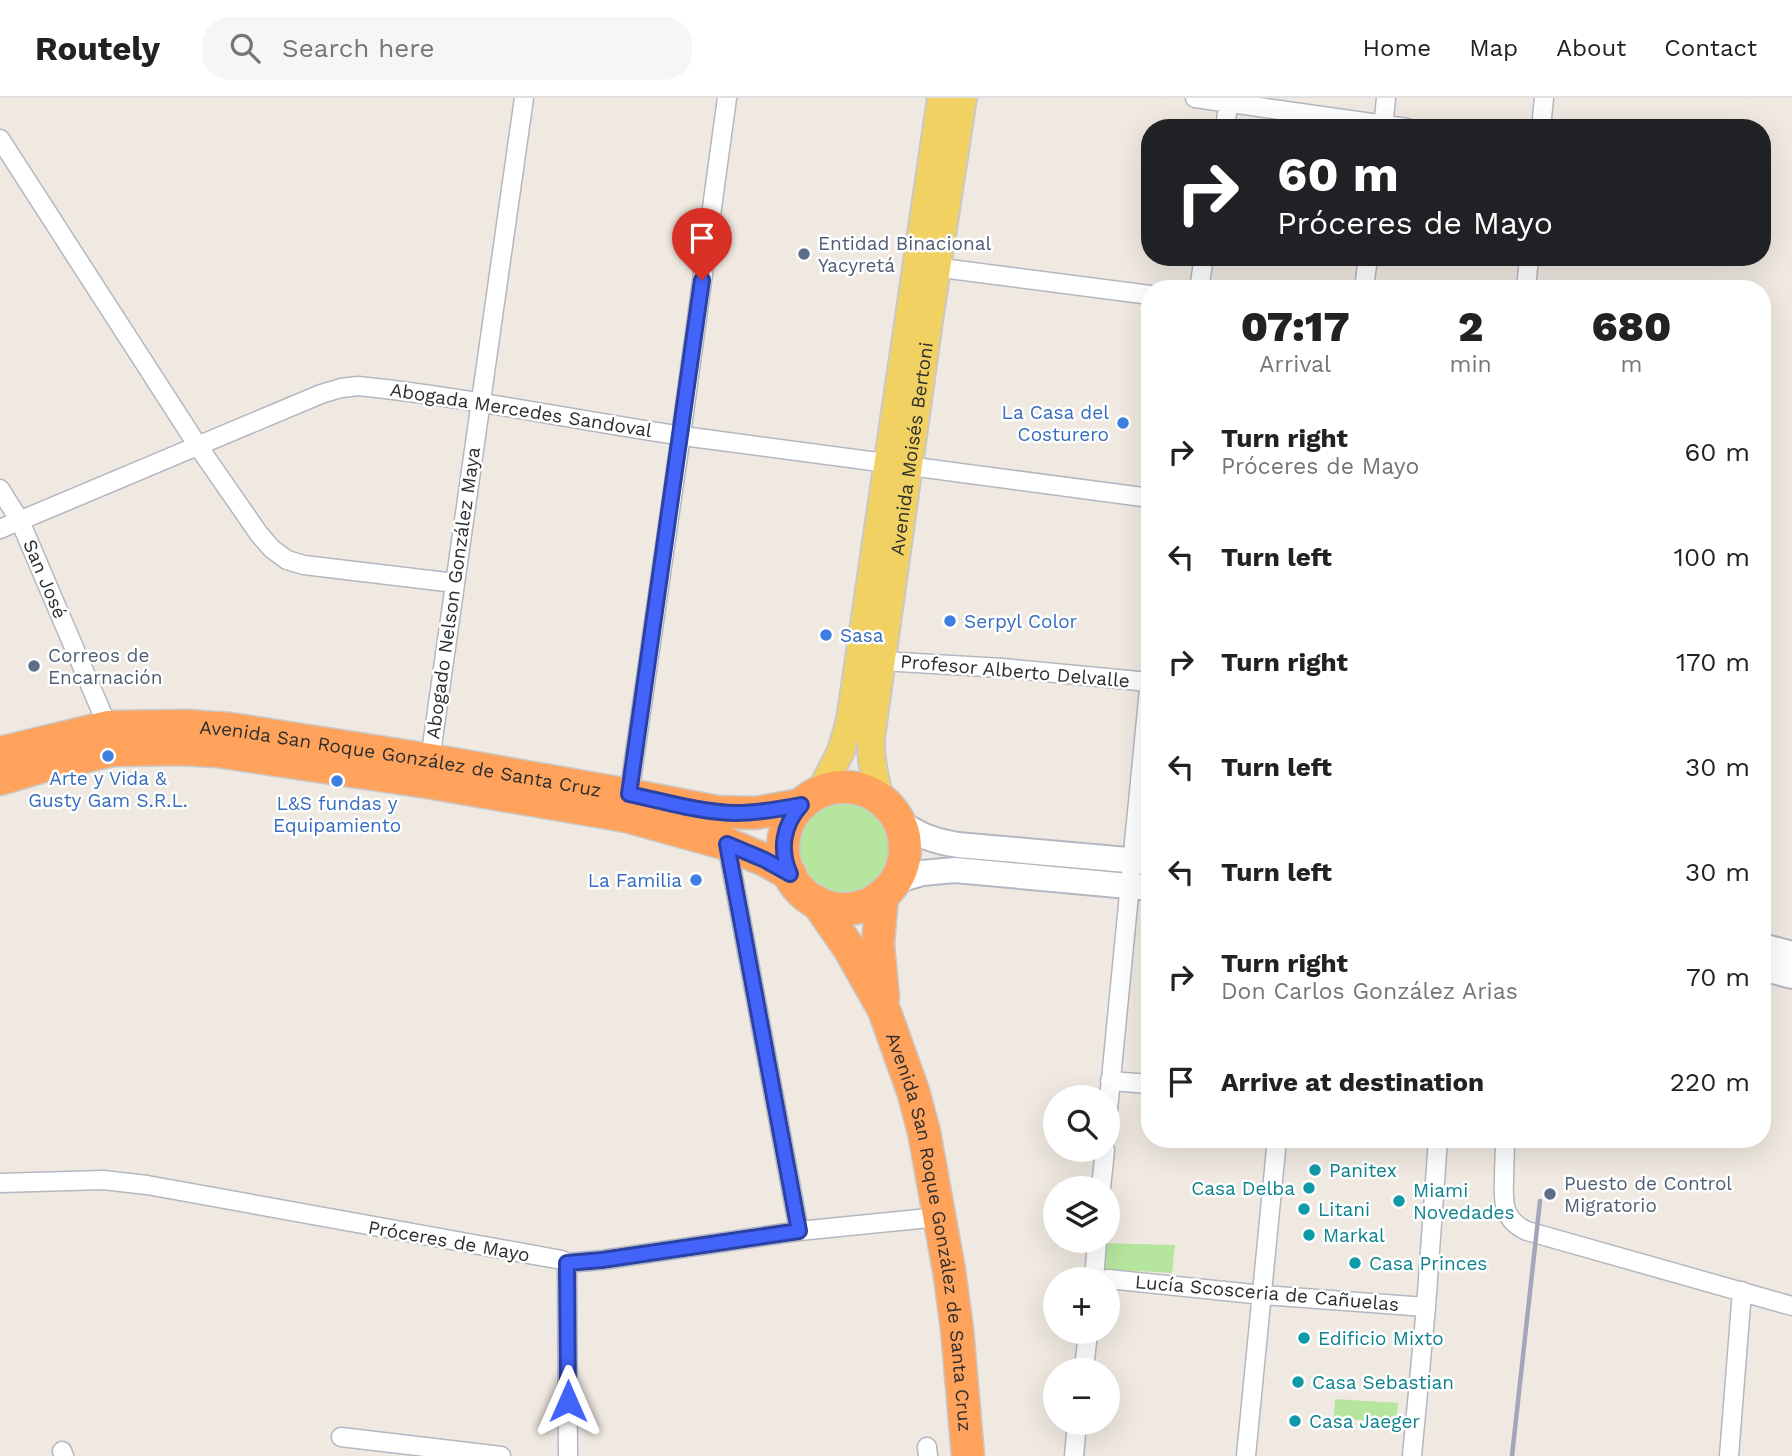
<!DOCTYPE html>
<html lang="en">
<head>
<meta charset="utf-8">
<style>
	:root { --surface:#fff; --page:#f6f6f6; --text:#222; --muted:#767676; --line:#e0e0e0 }
	body { margin:0; font-family:"Work Sans",sans-serif; background:var(--page); color:var(--text); height:100vh; display:flex; flex-direction:column; font-size:26px; white-space:nowrap }
	* { box-sizing:border-box; margin:0 }
	p { font-size:23px; color:var(--muted) }
	.icon { flex:none; width:38px; height:38px; fill:none; stroke:currentColor; stroke-width:2; stroke-linecap:round; stroke-linejoin:round }
	.map { position:relative; flex:1; overflow:hidden }
	.details { position:absolute; left:1141px; top:182px; width:630px; height:868px; display:flex; flex-direction:column; background:var(--surface); border-radius:28px; box-shadow:0 7px 28px #0002 }
	.details>* { flex:none }
	.guide { position:absolute; left:1141px; top:21px; width:630px; height:147px; border-radius:28px; box-shadow:0 7px 28px #0002; background:#202124; color:#fff; overflow:hidden }
	.fabs { position:absolute; left:1043px; top:987px; display:grid; gap:14px }
	.fabs a { display:grid; place-items:center; width:77px; height:77px; border-radius:50%; background:var(--surface); box-shadow:0 7px 28px #0002; font-size:35px }
	.pin { position:absolute; display:grid; place-items:center; width:60px; height:60px; color:#fff; margin:-72px -30px; border-radius:50% 50% 50% 0; rotate:-45deg; box-shadow:0 0 7px #0007 }
	.pin .icon { rotate:45deg }
	.me { position:absolute; width:77px; margin:-38px; rotate:0deg; stroke-linejoin:round; filter:drop-shadow(0 0 5px #0008) }
	.turn { display:flex; align-items:center; gap:24px; height:147px; padding:0 21px; font-size:32px }
	.turn .icon { width:91px; height:91px; stroke-width:2.5 }
	.turn b { display:block; font-size:49px; line-height:60px }
	.eta { display:flex; justify-content:space-evenly; align-items:center; height:119px; text-align:center }
	.eta b { font-size:42px; font-weight:800; line-height:49px }
	ul { padding:0; list-style:none }
	li { display:flex; align-items:center; gap:21px; height:105px; padding:0 21px }
	li div { flex:1 }
	li b { display:block; font-size:26px }
	li em { font-style:normal }
	header { display:flex; align-items:center; gap:42px; box-sizing:border-box; height:98px; padding:0 35px; background:var(--surface); border-bottom:2px solid var(--line) }
	header strong { font-size:33px }
	nav { display:flex; gap:38px; margin-inline-start:auto; font-size:24px }
	.search { width:490px; height:63px; background:var(--page); display:flex; align-items:center; gap:18px; box-sizing:border-box; padding:0 24px; border-radius:28px; color:var(--muted); font-size:26px }
	.map>svg:first-child { display:block }
</style>
</head>
<body>
<header>
<strong>Routely</strong>
<div class="search"><svg class="icon" aria-label="search" viewBox="0 0 24 24"><circle cx="10" cy="10" r="6"/><path d="M15 15l6 6"/></svg>Search here</div>
<nav><a>Home</a><a>Map</a><a>About</a><a>Contact</a></nav>
</header>
<div class="map">
<svg width="1792" height="1358" viewBox="0 0 1792 1358">
	<rect width="100%" height="100%" fill="#efe9e1"/>
	<path fill="#b6e59e" d="M796 747a49 49 0 1 1 98 0a49 49 0 1 1-98 0Z
		M1101 1145 1175 1147 1172 1175 1100 1171Z
		M1335 1301 1398 1305 1396 1325 1334 1320Z"/>
	<g fill="none" stroke-linecap="round" stroke-linejoin="round">
		<g stroke="#b4b7c1" stroke-width="21">
			<path id="street" d="M1195 0 1407 30
				M1225 30 1229 0
				M1383 30 1386 0
				M1541 30 1544 0
				M0 41 198 348 259 436 272 451 287 462 304 467 455 485
				M926 168 1150 197
				M1199 191 1204 159
				M1364 191 1368 159
				M1526 191 1529 159
				M0 391 20 423 108 629 110 637
				M0 431 321 296 341 290 358 288C467 299 574 322 683 338 838 360 994 378 1150 400
				M881 563 1003 570 1149 584
				M429 669 524 0
				M628 704 681 337 727 0
				M727 746 799 1133
				M1110 983 1150 986
				M1108 1012 1150 581
				M1505 1041C1505 1055 1504 1068 1504 1081 1503 1105 1503 1122 1527 1133L1792 1208
				M0 1085 103 1082 147 1087 562 1162 567 1165 602 1162 799 1133 939 1119
				M1101 1090 1105 1052
				M567 1165 568 1358
				M1094 1181 1097 1143
				M1108 1181 1263 1197 1426 1209
				M1084 1272 1088 1234
				M341 1339 501 1358
				M927 1349 928 1358
				M62 1353 64 1358
				M1074 1358 1077 1325
				M1246 1358 1277 1041
				M1412 1358 1426 1209 1438 1041
				M1729 1358 1742 1193"/>
		</g>
		<g stroke="#b4b7c1" stroke-width="28">
			<path id="secondary" d="M900 724C920 738 934 743 958 747L1150 764
				M895 783 922 775 955 772 1150 790
				M1762 848 1792 856
				M1762 870 1792 878"/>
		</g>
		<g stroke="#c9c9c9" stroke-width="30">
			<g id="primary">
				<path d="M820 694 841 653 850 622 941 0"/>
				<path id="s1" d="M880 701C875 680 870 661 871 640L929 223 963 0"/>
			</g>
		</g>
		<g stroke="#c9c9c9" stroke-width="35">
			<g id="highway">
				<path id="s2" d="M0 655 108 629 187 628 230 631 430 662 629 697 717 714 755 715 801 707"/>
				<path d="M0 681 40 669 113 652 179 651 217 653 427 684 626 718 727 746 765 762 790 776"/>
				<circle cx="844" cy="750" r="61"/>
				<path d="M882 797 878 846 883 900"/>
				<path id="s3" d="M817 804 849 850 884 912 913 993 924 1034 949 1172 957 1231 968 1358"/>
			</g>
		</g>
		<use href="#street" stroke="#fff" stroke-width="18"/>
		<use href="#secondary" stroke="#fff" stroke-width="24"/>
		<use href="#primary" stroke="#f2d163" stroke-width="26"/>
		<use href="#highway" stroke="#ffa35c" stroke-width="32"/>
		<path stroke="#a3a6b8" stroke-width="4.5" d="M1512 1358 1540 1103"/>
	</g>
	<g fill="none" stroke-linecap="round" stroke-linejoin="round">
		<g stroke="#2b41a3" stroke-width="18">
			<path id="route" d="M568 1303 567 1165 602 1162 799 1133 727 746 765 762 790 776C779 752 783 727 801 707 780 711 758 715 736 715 703 715 662 703 629 696L702 182"/>
		</g>
		<use href="#route" stroke="#4264fb" stroke-width="12"/>
	</g>
	<g fill="#5c6f8a" stroke="#fff" stroke-width="2.5">
		<circle cx="804" cy="156" r="7"/>
		<circle cx="34" cy="568" r="7"/>
		<circle cx="1550" cy="1096" r="7"/>
	</g>
	<g fill="#3f7fe0" stroke="#fff" stroke-width="2.5">
		<circle cx="1123" cy="325" r="7"/>
		<circle cx="950" cy="523" r="7"/>
		<circle cx="826" cy="537" r="7"/>
		<circle cx="108" cy="658" r="7"/>
		<circle cx="337" cy="683" r="7"/>
		<circle cx="696" cy="782" r="7"/>
	</g>
	<g fill="#0f9aa8" stroke="#fff" stroke-width="2.5">
		<circle cx="1315" cy="1072" r="7"/>
		<circle cx="1309" cy="1090" r="7"/>
		<circle cx="1399" cy="1103" r="7"/>
		<circle cx="1304" cy="1111" r="7"/>
		<circle cx="1309" cy="1137" r="7"/>
		<circle cx="1355" cy="1165" r="7"/>
		<circle cx="1304" cy="1240" r="7"/>
		<circle cx="1298" cy="1284" r="7"/>
		<circle cx="1295" cy="1323" r="7"/>
	</g>
	<g text-anchor="middle" dominant-baseline="central" stroke-width="5" stroke-linejoin="round" paint-order="stroke">
		<g font-size="19" fill="#4e5e75" stroke="#fff" text-anchor="start">
			<text x="818" y="145">Entidad Binacional<tspan x="818" dy="22">Yacyretá</tspan></text>
			<text x="48" y="557">Correos de<tspan x="48" dy="22">Encarnación</tspan></text>
			<text x="1564" y="1085">Puesto de Control<tspan x="1564" dy="22">Migratorio</tspan></text>
		</g>
		<g font-size="19" fill="#2e2e2e" stroke="#fff">
			<text transform="translate(521 312) rotate(9)">Abogada Mercedes Sandoval</text>
			<text stroke="none"><textPath href="#s1" startOffset="354">Avenida Moisés Bertoni</textPath></text>
			<text transform="translate(45 481) rotate(67)">San José</text>
			<text transform="translate(453 495) rotate(-82)">Abogado Nelson González Maya</text>
			<text transform="translate(1015 573) rotate(5)">Profesor Alberto Delvalle</text>
			<text stroke="none"><textPath href="#s2" startOffset="406">Avenida San Roque González de Santa Cruz</textPath></text>
			<text stroke="none"><textPath href="#s3" startOffset="355">Avenida San Roque González de Santa Cruz</textPath></text>
			<text transform="translate(449 1143) rotate(10)">Próceres de Mayo</text>
			<text transform="translate(1267 1195) rotate(5)">Lucía Scosceria de Cañuelas</text>
		</g>
		<g font-size="19" fill="#366cbe" stroke="#fff" text-anchor="end">
			<text x="1109" y="314">La Casa del<tspan x="1109" dy="22">Costurero</tspan></text>
			<text x="964" y="523" text-anchor="start">Serpyl Color</text>
			<text x="840" y="537" text-anchor="start">Sasa</text>
			<text x="108" y="680" text-anchor="middle">Arte y Vida &amp;<tspan x="108" dy="22">Gusty Gam S.R.L.</tspan></text>
			<text x="337" y="705" text-anchor="middle">L&amp;S fundas y<tspan x="337" dy="22">Equipamiento</tspan></text>
			<text x="682" y="782">La Familia</text>
		</g>
		<g font-size="19" fill="#0d838f" stroke="#fff" text-anchor="start">
			<text x="1329" y="1072">Panitex</text>
			<text x="1295" y="1090" text-anchor="end">Casa Delba</text>
			<text x="1413" y="1092">Miami<tspan x="1413" dy="22">Novedades</tspan></text>
			<text x="1318" y="1111">Litani</text>
			<text x="1323" y="1137">Markal</text>
			<text x="1369" y="1165">Casa Princes</text>
			<text x="1318" y="1240">Edificio Mixto</text>
			<text x="1312" y="1284">Casa Sebastian</text>
			<text x="1309" y="1323">Casa Jaeger</text>
		</g>
	</g>
</svg>
<div class="fabs">
<a><svg class="icon" aria-label="search" viewBox="0 0 24 24"><circle cx="10" cy="10" r="6"/><path d="M15 15l6 6"/></svg></a>
<a><svg class="icon" aria-label="layers" viewBox="0 0 24 24"><path d="M12 4l9 5-9 5-9-5zM3 14l9 5 9-5"/></svg></a>
<a>+</a>
<a>−</a>
</div>
<div class="pin" style="left:702px;top:182px;background:#d93025"><svg class="icon" aria-label="arrive" viewBox="0 0 24 24"><path d="M6 21V4h12l-3 4 3 4H6"/></svg></div>
<svg class="me" style="left:568px;top:1303px" viewBox="-20 -20 40 40"><path d="M0-17L14 15 0 8-14 15z" fill="#4264fb" stroke="#fff" stroke-width="4"/></svg>
<div class="guide">
<div class="turn"><svg class="icon" aria-label="right" viewBox="0 0 24 24"><path d="M7 20v-9h11M14 6l5 5-5 5"/></svg><div><b>60 m</b>Próceres de Mayo</div></div>
</div>
<section class="details">
<div class="eta">
<div><b>07:17</b><p>Arrival</p></div>
<div><b>2</b><p>min</p></div>
<div><b>680</b><p>m</p></div>
</div>
<ul>
<li><svg class="icon" aria-label="right" viewBox="0 0 24 24"><path d="M7 20v-9h11M14 6l5 5-5 5"/></svg><div><b>Turn right</b><p>Próceres de Mayo</p></div><em>60 m</em></li>
<li><svg class="icon" aria-label="left" viewBox="0 0 24 24"><path d="M17 20v-9H6M10 6l-5 5 5 5"/></svg><div><b>Turn left</b></div><em>100 m</em></li>
<li><svg class="icon" aria-label="right" viewBox="0 0 24 24"><path d="M7 20v-9h11M14 6l5 5-5 5"/></svg><div><b>Turn right</b></div><em>170 m</em></li>
<li><svg class="icon" aria-label="left" viewBox="0 0 24 24"><path d="M17 20v-9H6M10 6l-5 5 5 5"/></svg><div><b>Turn left</b></div><em>30 m</em></li>
<li><svg class="icon" aria-label="left" viewBox="0 0 24 24"><path d="M17 20v-9H6M10 6l-5 5 5 5"/></svg><div><b>Turn left</b></div><em>30 m</em></li>
<li><svg class="icon" aria-label="right" viewBox="0 0 24 24"><path d="M7 20v-9h11M14 6l5 5-5 5"/></svg><div><b>Turn right</b><p>Don Carlos González Arias</p></div><em>70 m</em></li>
<li><svg class="icon" aria-label="arrive" viewBox="0 0 24 24"><path d="M6 21V4h12l-3 4 3 4H6"/></svg><div><b>Arrive at destination</b></div><em>220 m</em></li>
</ul>
</section>
</div>
</body>
</html>
